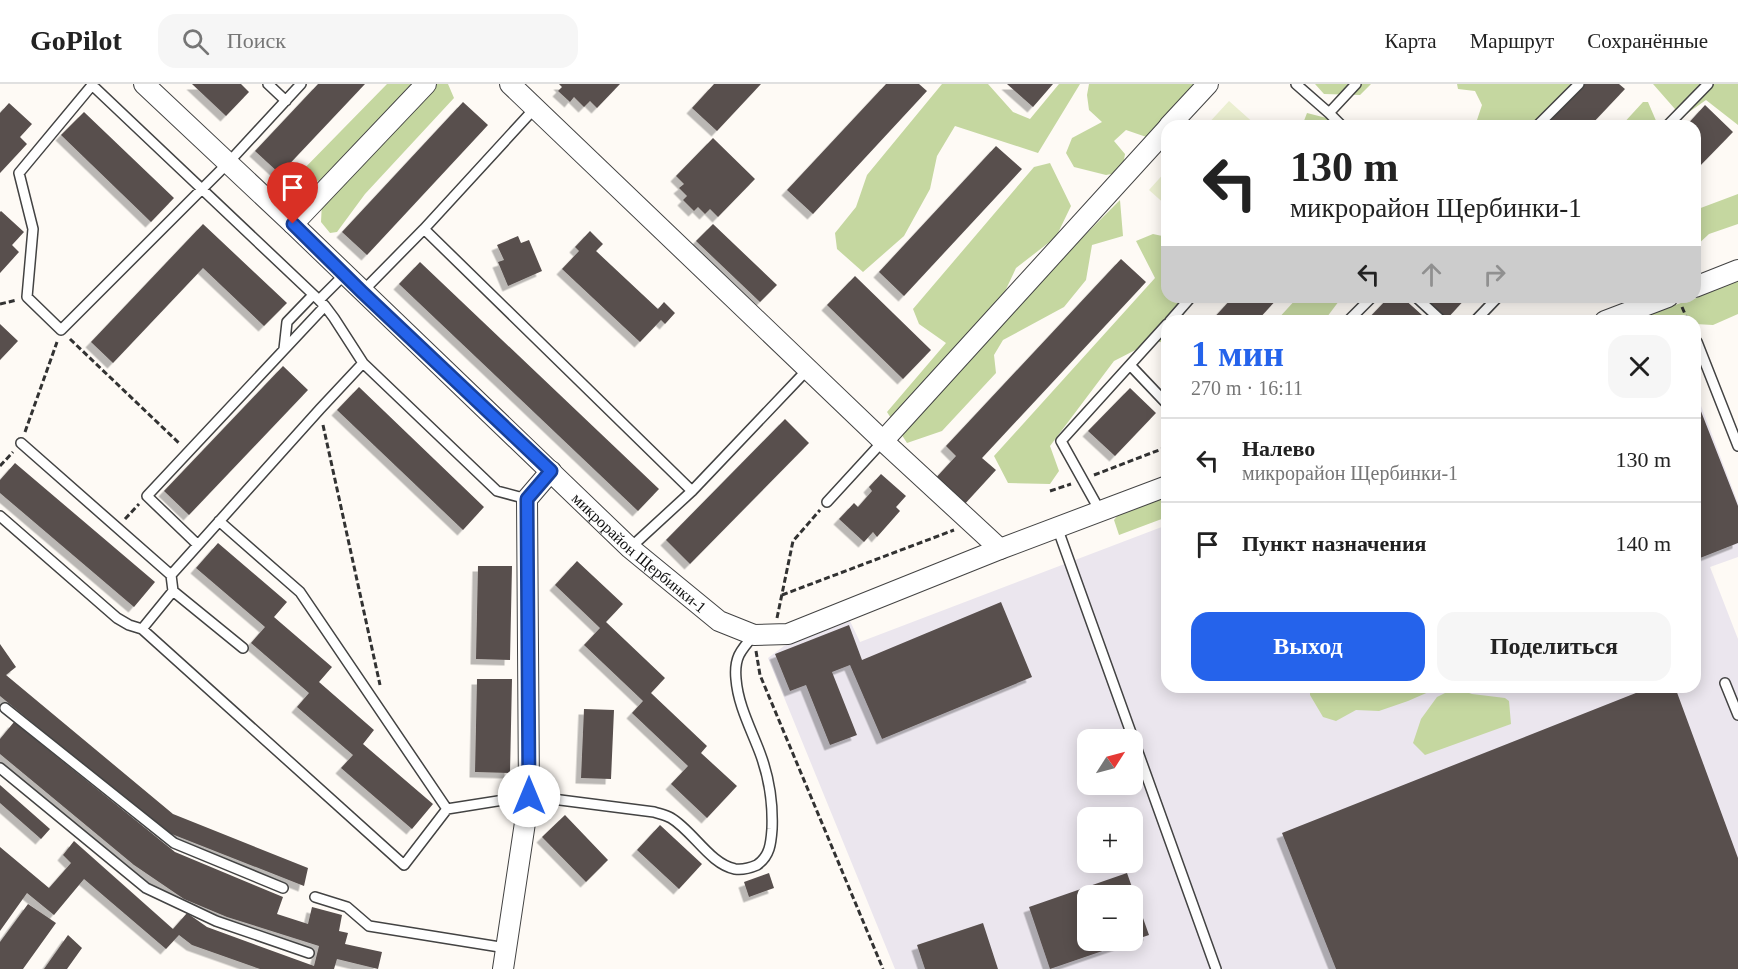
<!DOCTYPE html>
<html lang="ru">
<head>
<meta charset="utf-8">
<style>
	:root { --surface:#fff; --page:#f6f6f6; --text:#222; --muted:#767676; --line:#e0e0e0; --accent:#2563eb }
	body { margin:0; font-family:"Times New Roman",serif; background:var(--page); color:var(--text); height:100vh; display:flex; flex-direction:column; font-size:22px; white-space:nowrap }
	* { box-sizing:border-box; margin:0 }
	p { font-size:20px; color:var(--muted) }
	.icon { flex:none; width:33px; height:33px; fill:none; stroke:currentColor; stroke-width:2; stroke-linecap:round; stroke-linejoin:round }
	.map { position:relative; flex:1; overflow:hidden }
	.panel { position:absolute; left:1161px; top:231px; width:540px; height:378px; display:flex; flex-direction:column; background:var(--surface); border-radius:18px; box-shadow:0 3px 15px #0003 }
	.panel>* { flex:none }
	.hud { position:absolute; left:1161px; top:36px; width:540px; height:183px; border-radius:18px; box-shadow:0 3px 15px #0003; background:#fff; color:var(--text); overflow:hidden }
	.needle { width:39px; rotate:54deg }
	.controls { position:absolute; left:1077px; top:645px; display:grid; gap:12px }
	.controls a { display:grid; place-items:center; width:66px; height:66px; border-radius:12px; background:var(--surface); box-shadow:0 3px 15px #0003; font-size:30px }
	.pin { position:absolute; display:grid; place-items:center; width:51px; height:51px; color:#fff; margin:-62px -26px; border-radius:50% 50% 50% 0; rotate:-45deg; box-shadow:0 0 6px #0007 }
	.pin .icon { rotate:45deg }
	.me { position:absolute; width:66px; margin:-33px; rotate:0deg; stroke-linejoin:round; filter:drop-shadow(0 0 4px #0008) }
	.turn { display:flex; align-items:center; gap:21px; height:126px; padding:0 30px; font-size:27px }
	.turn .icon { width:78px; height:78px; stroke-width:2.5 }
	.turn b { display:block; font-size:42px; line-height:51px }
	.lanes { display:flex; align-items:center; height:57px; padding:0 30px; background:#0003; justify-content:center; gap:30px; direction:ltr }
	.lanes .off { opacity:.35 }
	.round { display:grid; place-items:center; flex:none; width:63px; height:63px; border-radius:18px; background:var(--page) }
	.summary { display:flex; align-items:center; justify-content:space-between; height:102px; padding:0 30px }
	h1 { font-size:36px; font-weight:700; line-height:45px; color:var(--accent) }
	.primary-button { display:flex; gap:12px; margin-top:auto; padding:12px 30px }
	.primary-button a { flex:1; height:69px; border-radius:18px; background:var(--accent); color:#fff; font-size:24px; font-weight:700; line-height:69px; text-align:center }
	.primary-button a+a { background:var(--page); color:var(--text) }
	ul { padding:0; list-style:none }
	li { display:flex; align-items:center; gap:18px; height:84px; padding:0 30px; border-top:2px solid var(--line) }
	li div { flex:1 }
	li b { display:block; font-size:22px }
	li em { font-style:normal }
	header { display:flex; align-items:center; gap:36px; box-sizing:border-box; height:84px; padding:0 30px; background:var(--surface); border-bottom:2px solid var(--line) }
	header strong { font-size:28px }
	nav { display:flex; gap:33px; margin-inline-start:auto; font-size:21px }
	.search { width:420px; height:54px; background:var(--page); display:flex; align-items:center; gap:15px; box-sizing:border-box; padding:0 21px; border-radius:18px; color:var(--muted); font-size:22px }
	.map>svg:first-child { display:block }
</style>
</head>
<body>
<header>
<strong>GoPilot</strong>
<div class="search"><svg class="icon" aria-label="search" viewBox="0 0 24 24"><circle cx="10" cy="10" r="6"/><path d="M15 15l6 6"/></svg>Поиск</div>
<nav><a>Карта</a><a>Маршрут</a><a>Сохранённые</a></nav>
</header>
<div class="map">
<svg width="1738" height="885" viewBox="0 0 1738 885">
	<defs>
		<filter id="shadow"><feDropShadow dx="-5.5" dy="5.5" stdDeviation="0" flood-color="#0004"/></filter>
	</defs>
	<rect width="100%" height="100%" fill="#fefaf5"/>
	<path fill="#ebe6ee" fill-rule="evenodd" d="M1695 306 1738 419V473L1710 483 1738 555V885H895L768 574 784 562 850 537 860 558 1167 441V603H1695ZM1088 656H1132V700H1088ZM1088 734H1132V778H1088ZM1088 812H1132V856H1088Z"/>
	<path fill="#c5d7a0" d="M387 0H448L454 14 365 110 337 148 330 149 321 138 323 97 293 96Z
		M942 0H988L1013 28 1030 35 1059 0H1080L1038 69 955 42 937 72 930 105 904 152 863 188 837 165 835 149 856 123 867 91Z
		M1089 0H1197L1158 57 1126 46 1114 57 1125 70 1122 88 1106 91 1074 83 1066 69 1072 54 1102 38 1089 26 1087 11Z
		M1315 0H1371L1360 11 1324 10Z
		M1457 0H1575L1570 14 1550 42H1475L1482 21 1475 7 1458 5Z
		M1653 0H1738V41L1706 16 1682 33Z
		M1643 18H1648L1657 39 1654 42H1621Z
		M1307 29 1350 40 1353 42H1302Z
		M1050 79 1071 122 1056 153 1016 184 1001 216 1010 226 1120 116 1123 152 1092 161 1086 196 1064 223 1003 256 994 271 996 289 942 347 907 359 887 328 946 259 919 240 913 225 1034 83Z
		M1738 110V140L1709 150 1695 163V123L1698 125Z
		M1153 150 1167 153V213H1182L1184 237H1167V259L1153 257 1114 277 1050 362 1059 387 1050 400 1008 399 994 372 1155 194 1136 157Z
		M1738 196V230L1713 241 1695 240V237H1627L1696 214Z
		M1298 213H1342L1324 237H1276Z
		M1167 410V433L1119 451 1114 436 1121 427Z
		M1310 603H1440L1408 617 1379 627 1356 626 1336 637 1323 633 1310 611Z
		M1455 604 1472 610 1505 614 1509 617 1511 640 1425 671 1413 659 1421 635 1437 613Z"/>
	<path fill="#ebefd1" d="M1229 17 1257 42H1206Z
		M1167 86V122L1149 106Z"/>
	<path fill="#584f4d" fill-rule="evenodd" filter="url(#shadow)" d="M192 0H241L249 8 226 32Z
		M318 0H365L280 90 255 67Z
		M559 0H620L597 24 590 17 584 23 574 13 570 18 558 7 562 3Z
		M714 0H761L717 47 692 24Z
		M886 0H919L927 7 813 130 787 106Z
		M1007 0H1053L1033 23Z
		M1585 0H1619L1625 5 1590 42H1545Z
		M463 18 488 41 367 171 342 148Z
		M9 19 32 40 20 53 27 60 0 89V29Z
		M1705 21 1733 48 1695 87V42H1686Z
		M84 28 174 114 151 138 61 51Z
		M713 54 755 95 718 133 710 125 705 130 698 123 694 127 683 116 687 112 679 104 684 100 676 92Z
		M996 62 1022 85 904 212 879 188Z
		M1 127 24 148 12 161 19 168 0 189V128Z
		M203 140 287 219 264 242 203 184 113 279 91 258Z
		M713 140 777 201 760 218 696 157Z
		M590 147 603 160 596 167 658 225 664 218 675 229 665 240 661 236 640 258 562 185 579 167 575 163Z
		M518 152 521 159 529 156 542 187 508 202 498 178 504 176 497 161Z
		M1121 175 1146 198 982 374 996 386 962 423 933 397 956 372 946 362Z
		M420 178 659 405 638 427 399 200Z
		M855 192 931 266 903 295 827 221Z
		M1233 213H1279L1257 237H1211Z
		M1389 213H1402L1422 231 1416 237H1366Z
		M1431 213H1467L1445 237 1426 219Z
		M0 240 18 257 0 276Z
		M283 282 308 306 189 431 164 407Z
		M359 303 484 423 463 446 337 326Z
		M1130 304 1156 329 1115 372 1088 347Z
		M1695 312 1738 422V459L1695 476Z
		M785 335 809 359 690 480 666 456Z
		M15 379 155 498 134 523 0 409V396Z
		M881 390 906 412 896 423 900 427 877 453 873 448 864 458 839 435 854 419 858 423 872 407 869 403Z
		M218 459 287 518 274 533 332 583 319 598 374 646 363 660 433 720 412 745 341 684 353 671 297 623 309 609 251 559 265 543 196 484Z
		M577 477 623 520 606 538 665 594 651 609 707 662 701 669 737 702 707 734 671 700 688 682 632 629 643 617 584 561 600 544 555 501Z
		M478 482H512L510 576 476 575Z
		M1001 518 1032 593 882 655 850 581 832 588 857 651 830 661 806 601 790 607 775 570 849 541 862 576Z
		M0 560 16 583 6 591 173 730 308 784 304 802 164 747 0 612Z
		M477 595H512L510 689 475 688Z
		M1651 603H1675L1738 774V885H1336L1282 749Z
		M584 625 614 626 611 695 581 694Z
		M14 638 175 768 283 813 277 830 308 840 312 823 342 831 339 847 348 849 345 860 382 868 378 885 337 875 334 885H260L192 861 179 851 166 865 84 795 54 831 27 809 0 847V763L49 804 71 779 63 771 74 757 173 845 187 829 207 843 314 882 319 862 227 833 184 815 134 781 0 670V655Z
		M0 701 50 745 41 755 0 719Z
		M565 731 608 776 586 798 542 753Z
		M660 741 702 780 679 805 637 766Z
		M769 789 774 804 749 813 744 798Z
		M1127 789 1149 851 1050 885 1029 823ZM1088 812H1132V856H1088Z
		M28 820 56 839 23 885H0V858Z
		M983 839 998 885H925L917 861Z
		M68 851 82 864 67 885H44Z"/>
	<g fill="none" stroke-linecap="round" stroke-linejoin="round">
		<g stroke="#434343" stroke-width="12">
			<path id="lane" d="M93 0 19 89 33 145 27 213 61 246 228 79 301 0
				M268 0 286 17
				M1296 0 1329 29
				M92 1 319 216 344 191
				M1342 42 1329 29 1356 0
				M1537 42 1579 0
				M1667 42 1708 0
				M424 145 692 407
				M362 208 424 145 535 24
				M1416 213 1442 237
				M325 222 334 234 363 279 497 407 527 415
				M1170 237 1191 213
				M1348 237 1372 213
				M1475 237 1498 213
				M1697 258 1738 362
				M284 265 287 238 313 211
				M1130 281 1167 320
				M21 359 171 491
				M827 418 883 357
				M1100 427 1061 357 1167 240
				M0 432 117 534 129 541 142 545 173 507 171 491 320 325 363 279
				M219 437 300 508 447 725 529 712 654 728C660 730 666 731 671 734 693 747 710 780 735 785 742 786 750 784 757 781 770 772 771 759 772 745 773 720 769 693 760 669 751 645 738 621 736 595 734 574 740 567 754 551
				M1057 443 1216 885
				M198 461 147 412 325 222 319 216
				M630 464 692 407 808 285
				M173 507 243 564
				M142 545 404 781 447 725
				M1725 599 1738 631
				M5 624 174 759 283 804
				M0 684 146 804 216 837 309 869
				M315 813 347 823 369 842 506 864"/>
		</g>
		<g stroke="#434343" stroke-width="22">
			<g id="street">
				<path id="s1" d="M144 0 293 140 630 464 719 537 754 551 788 550 1000 465 1167 402"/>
				<path d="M510 0 883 357 1000 465"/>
				<path d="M1169 42 1208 0"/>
				<path d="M293 140 426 0"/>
				<path d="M1695 203 1738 186"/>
				<path d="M1605 237 1668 213"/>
				<path d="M883 357 1167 45"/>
				<path d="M503 885 529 712 527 415 551 387"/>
			</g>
		</g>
		<path stroke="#323232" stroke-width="3" stroke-dasharray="6 3" stroke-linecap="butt" d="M0 220 17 216
			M1682 223 1688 237
			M70 255 180 360
			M323 341 380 601
			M25 348 57 258
			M0 382 13 368
			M1094 391 1167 363
			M1050 407 1071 400
			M125 435 139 420
			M782 511 954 446
			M777 534 793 457 820 426
			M756 567 760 591 883 885"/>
		<use href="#lane" stroke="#fff" stroke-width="9"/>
		<use href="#street" stroke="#fff" stroke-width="20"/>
	</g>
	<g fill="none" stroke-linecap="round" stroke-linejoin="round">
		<g stroke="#184099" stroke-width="15">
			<path id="route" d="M293 140 362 208 551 387 527 415 529 712"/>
		</g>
		<use href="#route" stroke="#2563eb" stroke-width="10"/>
	</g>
	<g text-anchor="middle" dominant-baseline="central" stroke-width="6" stroke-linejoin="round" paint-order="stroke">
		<g font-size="16" fill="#101010" stroke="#fff">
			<text stroke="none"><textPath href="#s1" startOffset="682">микрорайон Щербинки-1</textPath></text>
		</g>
	</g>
</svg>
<div class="controls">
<a><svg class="needle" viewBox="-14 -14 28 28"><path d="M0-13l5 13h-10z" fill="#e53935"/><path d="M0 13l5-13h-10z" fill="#767676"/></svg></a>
<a>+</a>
<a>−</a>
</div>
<div class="pin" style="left:293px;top:140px;background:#d93025"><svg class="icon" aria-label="arrive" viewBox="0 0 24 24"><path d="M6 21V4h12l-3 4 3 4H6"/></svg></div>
<svg class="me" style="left:529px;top:712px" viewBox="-20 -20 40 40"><circle r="19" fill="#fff"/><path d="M0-13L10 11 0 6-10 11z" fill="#2563eb"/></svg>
<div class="hud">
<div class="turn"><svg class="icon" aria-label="left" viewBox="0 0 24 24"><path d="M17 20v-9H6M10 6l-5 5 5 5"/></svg><div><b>130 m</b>микрорайон Щербинки-1</div></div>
<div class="lanes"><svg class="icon" aria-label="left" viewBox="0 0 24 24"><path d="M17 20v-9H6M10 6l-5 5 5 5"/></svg><svg class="icon off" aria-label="ahead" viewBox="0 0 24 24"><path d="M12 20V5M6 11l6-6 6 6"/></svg><svg class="icon off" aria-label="right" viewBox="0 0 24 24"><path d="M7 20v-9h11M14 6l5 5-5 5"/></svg></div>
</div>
<section class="panel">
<div class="summary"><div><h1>1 мин</h1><p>270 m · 16:11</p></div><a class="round"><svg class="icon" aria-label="close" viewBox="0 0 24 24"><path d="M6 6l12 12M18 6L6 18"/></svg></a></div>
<ul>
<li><svg class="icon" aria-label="left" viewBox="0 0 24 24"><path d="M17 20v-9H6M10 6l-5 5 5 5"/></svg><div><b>Налево</b><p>микрорайон Щербинки-1</p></div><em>130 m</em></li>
<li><svg class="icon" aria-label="arrive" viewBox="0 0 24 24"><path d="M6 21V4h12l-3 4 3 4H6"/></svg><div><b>Пункт назначения</b></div><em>140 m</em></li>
</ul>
<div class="primary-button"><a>Выход</a><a>Поделиться</a></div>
</section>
</div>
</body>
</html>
